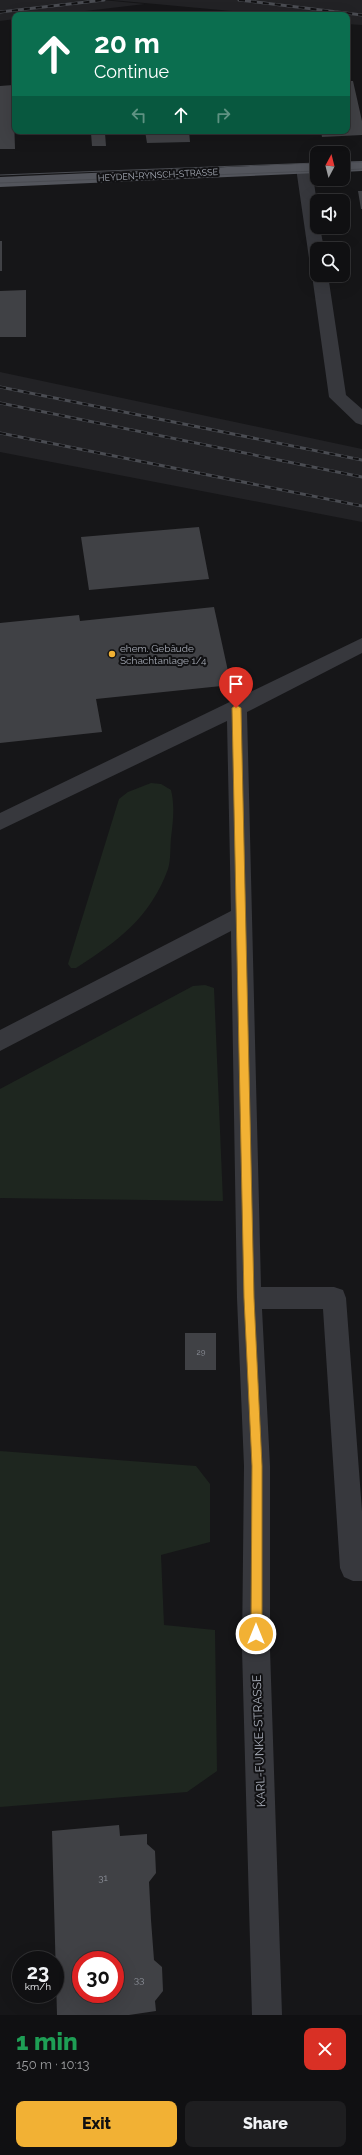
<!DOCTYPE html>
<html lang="en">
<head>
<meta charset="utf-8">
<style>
	:root { --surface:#101012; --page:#1e1e20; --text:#f1f3f6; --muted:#9c9d9f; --line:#303032; --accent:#f2b134 }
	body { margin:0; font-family:Raleway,sans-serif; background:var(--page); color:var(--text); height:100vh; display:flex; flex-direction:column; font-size:15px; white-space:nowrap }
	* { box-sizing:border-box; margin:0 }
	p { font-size:13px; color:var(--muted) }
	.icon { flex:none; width:22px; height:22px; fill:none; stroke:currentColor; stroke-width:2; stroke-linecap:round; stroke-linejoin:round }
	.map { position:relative; height:2015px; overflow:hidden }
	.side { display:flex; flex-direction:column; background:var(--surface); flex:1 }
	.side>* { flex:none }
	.top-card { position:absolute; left:12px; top:12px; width:338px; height:122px; border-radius:8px; box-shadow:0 4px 16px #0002,0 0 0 1px var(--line); background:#0b6e4f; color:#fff; overflow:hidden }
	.needle { width:26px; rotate:7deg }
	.controls { position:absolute; left:310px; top:146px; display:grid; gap:8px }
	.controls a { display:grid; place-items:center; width:40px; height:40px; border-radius:8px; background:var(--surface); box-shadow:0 4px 16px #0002,0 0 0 1px var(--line); font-size:20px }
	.speed { position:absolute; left:12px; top:1951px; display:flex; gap:8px; font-size:20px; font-weight:700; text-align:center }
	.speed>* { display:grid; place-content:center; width:52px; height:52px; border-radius:50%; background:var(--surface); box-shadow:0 4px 16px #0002,0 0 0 1px var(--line); line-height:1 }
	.speed small { font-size:10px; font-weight:400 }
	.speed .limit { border:6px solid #d22; background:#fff; color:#111 }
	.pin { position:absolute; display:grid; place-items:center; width:34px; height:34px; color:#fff; margin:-41px -17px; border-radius:50% 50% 50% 0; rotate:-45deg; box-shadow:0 0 4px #0007 }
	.pin .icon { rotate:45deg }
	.me { position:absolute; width:44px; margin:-22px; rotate:0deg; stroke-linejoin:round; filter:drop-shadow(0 0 3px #0008) }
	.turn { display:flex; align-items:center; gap:14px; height:84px; padding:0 16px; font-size:18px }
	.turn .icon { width:52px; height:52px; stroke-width:2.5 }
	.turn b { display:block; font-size:28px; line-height:34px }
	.lanes { display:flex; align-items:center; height:38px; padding:0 16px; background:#0003; justify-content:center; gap:20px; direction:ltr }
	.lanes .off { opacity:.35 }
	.round { display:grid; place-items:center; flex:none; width:42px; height:42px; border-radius:8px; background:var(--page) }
	.overview { display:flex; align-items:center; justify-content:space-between; height:68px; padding:0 16px }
	h1 { font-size:24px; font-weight:800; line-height:30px; color:#1e9e55 }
	.button { display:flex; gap:8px; margin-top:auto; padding:8px 16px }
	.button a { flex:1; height:46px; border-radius:8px; background:var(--accent); color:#111; font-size:16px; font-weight:800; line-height:46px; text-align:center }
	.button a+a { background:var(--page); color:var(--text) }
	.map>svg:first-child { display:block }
</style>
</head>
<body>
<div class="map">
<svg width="362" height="2015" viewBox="0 0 362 2015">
	<rect width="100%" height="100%" fill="#161618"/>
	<path fill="#222225" d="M0 0H101L145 4 51 15H15V19L0 21Z
		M112 0H362V25L347 24V15H275Z
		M0 372 362 449V522L0 452Z"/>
	<path fill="#1e261f" d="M151 783 161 784 171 790C175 807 173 821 171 838 170 848 171 860 168 869 150 918 118 941 76 968H71L68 964 119 799 128 792Z
		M205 985 214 988 223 1201 0 1198V1089L193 986Z
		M0 1451 196 1466 210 1484V1542L161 1555 164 1625 215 1630 217 1771 187 1792 0 1807Z"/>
	<path fill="#404145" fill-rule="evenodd" d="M347 81H353L362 121V135L322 137 321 131H347Z
		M13 85 15 149H0V86Z
		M145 131H189L190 142 147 143Z
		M91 133H105L106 146H92Z
		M358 191H362V209H361Z
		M0 241H2V271H0Z
		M26 290V337H0V291Z
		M199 527 209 579 89 590 81 537Z
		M214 607 231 685 96 699 102 732 0 743V623L79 615 80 621Z
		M185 1333H216V1370H185Z
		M119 1825 120 1836 147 1834V1844L155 1851 156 1873 149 1882 151 1920 154 1960 162 1967 163 1991 155 2001 156 2011 129 2015H57L52 1831ZM81 1960H115V1994H81Z"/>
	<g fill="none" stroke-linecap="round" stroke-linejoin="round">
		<path fill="#37383d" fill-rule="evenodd" d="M304 163 309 165 312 168 317 204V227H320L324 249H317V263L311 262 309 258 296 168 299 165Z
			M314 271H317V275H328L346 395 362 409V425L356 423 329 397 312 275Z
			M362 638V653L247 712 261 1287H334L343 1290 346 1298 362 1511V1581H353L344 1577 340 1568 323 1309H262L270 1466V1649L282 2015H252L242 1649 244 1466 237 1298 231 931 0 1051V1030L231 911 227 721 0 830V813Z"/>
		<path fill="#53555c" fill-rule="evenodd" d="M362 161V171L343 172V162Z
			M317 163V173L0 187V177Z"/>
		<path stroke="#4a4c52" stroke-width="1" d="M343 162H362
			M343 170 362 169
			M0 175 317 163
			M0 183 317 171"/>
		<g stroke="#4a4c52" stroke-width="3">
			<path id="rail" d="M239 0 362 15
				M0 12 104 0
				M0 387 362 460
				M0 403 362 477
				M0 433 362 506"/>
		</g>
		<use href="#rail" stroke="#111113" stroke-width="2" stroke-dasharray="6" stroke-linecap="butt"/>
	</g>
	<path fill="#f2b134" stroke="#9d7322" d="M236 705 241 708 254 1298 262 1466V1634L260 1638 256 1639 252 1638 251 1634 252 1466 244 1298 232 708Z"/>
	<circle fill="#f2b134" stroke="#111113" stroke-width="1.5" cx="112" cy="654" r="4"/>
	<g text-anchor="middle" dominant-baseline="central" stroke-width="4" stroke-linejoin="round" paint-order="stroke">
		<g font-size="8" fill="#8e929b">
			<text x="201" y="1352">29</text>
		</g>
		<g font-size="9" fill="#a8adb8" stroke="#111113">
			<text transform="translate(158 175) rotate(-3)">HEYDEN-RYNSCH-STRASSE</text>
		</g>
		<g font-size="10" fill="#a8adb8" stroke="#111113" text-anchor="start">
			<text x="120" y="648">ehem. Gebäude<tspan x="120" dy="12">Schachtanlage 1/4</tspan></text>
		</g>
		<g font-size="10" fill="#8e929b">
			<text x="103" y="1877">31</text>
			<text x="139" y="1979">33</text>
		</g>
		<g font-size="12" fill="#a8adb8" stroke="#111113">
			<text transform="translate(259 1741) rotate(-92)">KARL-FUNKE-STRASSE</text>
		</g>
	</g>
</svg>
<div class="controls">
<a><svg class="needle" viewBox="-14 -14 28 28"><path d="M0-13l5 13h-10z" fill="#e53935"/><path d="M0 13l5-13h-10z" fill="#9c9d9f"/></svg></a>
<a><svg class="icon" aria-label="sound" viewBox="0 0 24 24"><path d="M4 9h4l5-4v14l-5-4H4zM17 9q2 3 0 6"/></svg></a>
<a><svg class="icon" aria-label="search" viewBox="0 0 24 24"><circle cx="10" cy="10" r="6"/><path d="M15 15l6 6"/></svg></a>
</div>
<div class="speed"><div>23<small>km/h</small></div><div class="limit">30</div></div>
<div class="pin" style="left:236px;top:708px;background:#d93025"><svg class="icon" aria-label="arrive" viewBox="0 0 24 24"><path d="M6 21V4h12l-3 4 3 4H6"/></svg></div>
<svg class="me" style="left:256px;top:1634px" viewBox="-20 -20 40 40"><circle r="17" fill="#f2b134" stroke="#fff" stroke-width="3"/><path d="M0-11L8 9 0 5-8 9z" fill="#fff"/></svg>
<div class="top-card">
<div class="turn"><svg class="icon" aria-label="ahead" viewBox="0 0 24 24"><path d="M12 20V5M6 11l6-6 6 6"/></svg><div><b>20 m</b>Continue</div></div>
<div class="lanes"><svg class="icon off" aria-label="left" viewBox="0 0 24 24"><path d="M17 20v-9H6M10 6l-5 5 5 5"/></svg><svg class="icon" aria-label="ahead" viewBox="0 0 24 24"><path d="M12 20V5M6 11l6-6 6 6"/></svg><svg class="icon off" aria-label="right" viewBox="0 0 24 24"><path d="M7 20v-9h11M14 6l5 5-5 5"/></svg></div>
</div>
</div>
<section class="side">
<div class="overview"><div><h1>1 min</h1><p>150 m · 10:13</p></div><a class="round" style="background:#d93025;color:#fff"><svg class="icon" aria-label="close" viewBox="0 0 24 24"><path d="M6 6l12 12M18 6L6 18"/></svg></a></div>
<div class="button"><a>Exit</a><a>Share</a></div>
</section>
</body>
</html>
